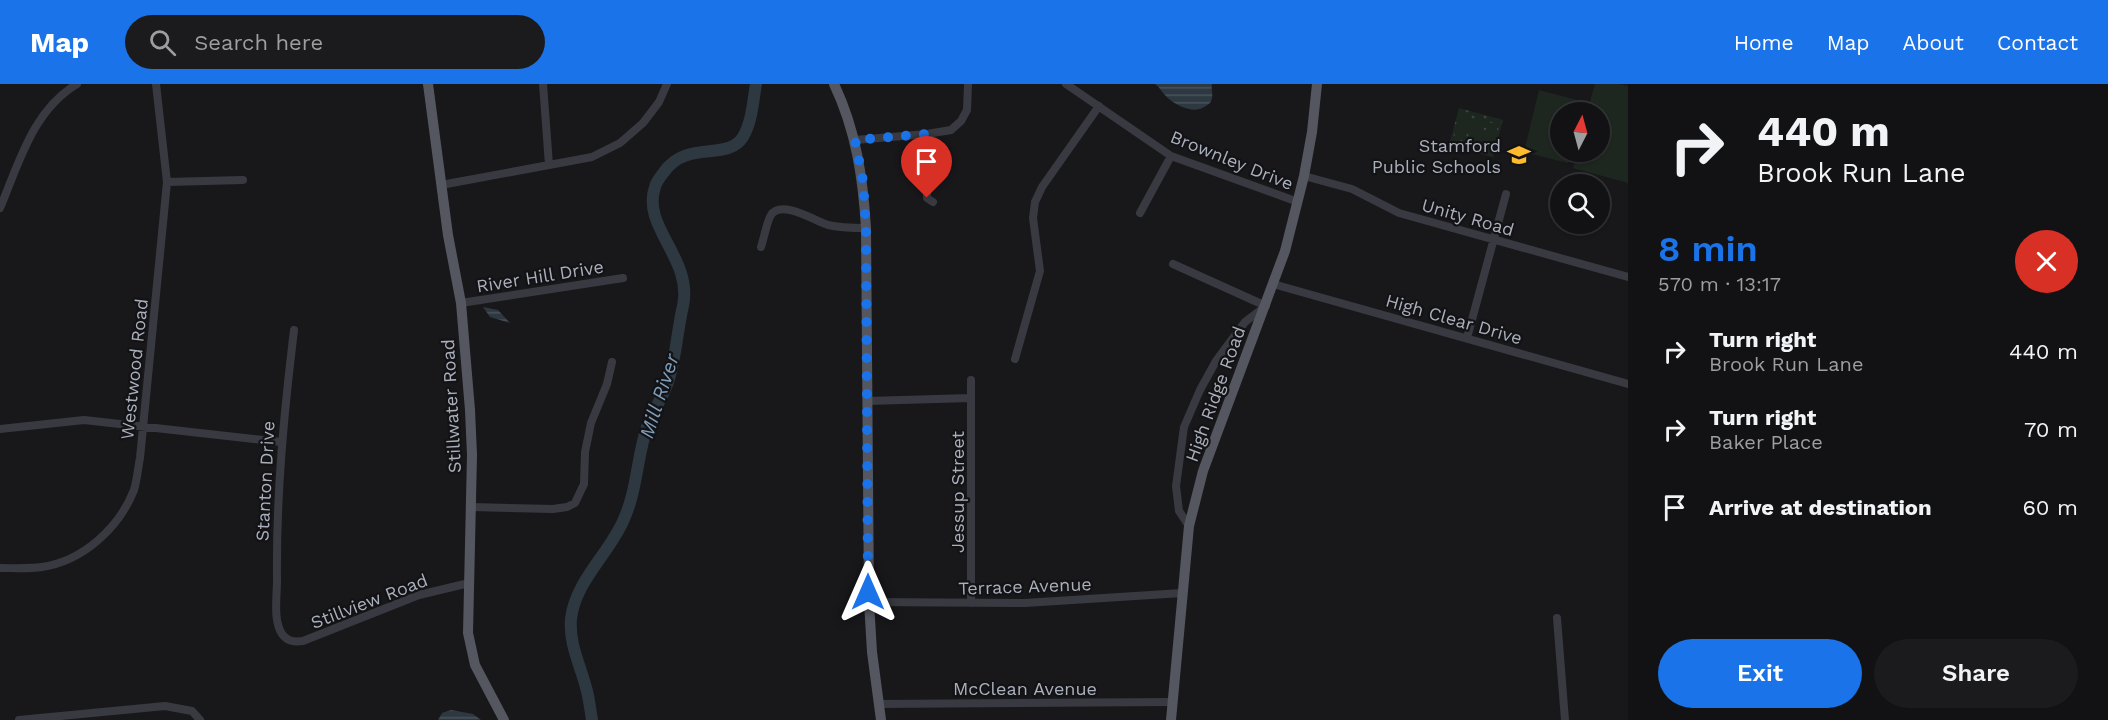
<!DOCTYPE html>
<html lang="en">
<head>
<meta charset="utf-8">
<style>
	:root { --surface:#121214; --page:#1b1b1d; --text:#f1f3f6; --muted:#9c9ea0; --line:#313234; --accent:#1a73e8 }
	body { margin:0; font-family:"Work Sans",sans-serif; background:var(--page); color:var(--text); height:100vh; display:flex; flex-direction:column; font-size:22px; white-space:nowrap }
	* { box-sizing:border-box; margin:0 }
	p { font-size:20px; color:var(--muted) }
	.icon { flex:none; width:33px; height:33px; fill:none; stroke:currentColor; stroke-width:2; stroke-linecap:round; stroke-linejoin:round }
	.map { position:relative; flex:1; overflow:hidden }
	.panel { display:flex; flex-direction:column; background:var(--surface); width:480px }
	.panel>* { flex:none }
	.banner { background:#121214; color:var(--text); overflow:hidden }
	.needle { width:39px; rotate:6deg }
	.fabs { position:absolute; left:1550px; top:18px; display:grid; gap:12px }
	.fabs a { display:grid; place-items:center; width:60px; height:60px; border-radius:50%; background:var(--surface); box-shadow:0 2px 4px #0004,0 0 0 2px var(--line); font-size:30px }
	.pin { position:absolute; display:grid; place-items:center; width:51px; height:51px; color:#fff; margin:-62px -26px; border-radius:50% 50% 50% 0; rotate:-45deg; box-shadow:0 0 6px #0007 }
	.pin .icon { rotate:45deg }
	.me { position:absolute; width:66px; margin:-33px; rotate:0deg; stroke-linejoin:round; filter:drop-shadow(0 0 4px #0008) }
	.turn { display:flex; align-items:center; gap:21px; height:126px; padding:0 30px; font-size:27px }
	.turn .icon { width:78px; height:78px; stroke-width:2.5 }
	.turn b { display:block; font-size:42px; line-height:51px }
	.round { display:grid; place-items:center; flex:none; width:63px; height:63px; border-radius:32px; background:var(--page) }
	.overview { display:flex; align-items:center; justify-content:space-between; height:102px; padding:0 30px }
	h1 { font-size:36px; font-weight:600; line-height:45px; color:var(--accent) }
	.action { display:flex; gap:12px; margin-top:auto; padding:12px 30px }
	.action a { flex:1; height:69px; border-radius:36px; background:var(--accent); color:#fff; font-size:24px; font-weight:600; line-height:69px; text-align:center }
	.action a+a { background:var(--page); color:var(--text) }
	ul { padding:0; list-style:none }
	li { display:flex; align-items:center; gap:18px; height:78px; padding:0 30px }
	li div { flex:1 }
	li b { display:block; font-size:22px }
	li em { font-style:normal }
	header { display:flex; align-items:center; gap:36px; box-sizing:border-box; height:84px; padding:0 30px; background:var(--accent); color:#fff }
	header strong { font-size:28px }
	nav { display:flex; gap:33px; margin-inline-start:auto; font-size:21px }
	.search { width:420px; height:54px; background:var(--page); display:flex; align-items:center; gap:15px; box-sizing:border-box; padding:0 21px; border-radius:33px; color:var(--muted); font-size:22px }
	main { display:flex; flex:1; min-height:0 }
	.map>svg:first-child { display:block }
</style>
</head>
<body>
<header>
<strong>Map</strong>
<div class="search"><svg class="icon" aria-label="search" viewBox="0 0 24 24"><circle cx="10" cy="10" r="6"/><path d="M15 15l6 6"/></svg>Search here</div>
<nav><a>Home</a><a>Map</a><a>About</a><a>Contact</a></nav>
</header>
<main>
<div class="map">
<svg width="1628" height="636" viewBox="0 0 1628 636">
	<defs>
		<pattern id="green-dots" width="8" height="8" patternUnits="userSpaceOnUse" patternTransform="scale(1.5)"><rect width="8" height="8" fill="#1e271f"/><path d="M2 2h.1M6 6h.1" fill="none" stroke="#3c443e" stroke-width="1.8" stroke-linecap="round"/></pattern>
		<pattern id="water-rules" width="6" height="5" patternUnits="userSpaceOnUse" patternTransform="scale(1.5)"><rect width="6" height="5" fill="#2d3841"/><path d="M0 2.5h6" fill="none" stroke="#49525a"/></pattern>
	</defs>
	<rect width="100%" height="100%" fill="#18181b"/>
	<path fill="url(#green-dots)" d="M1459 24 1503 36 1493 73 1449 61Z"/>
	<path fill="#1e271f" d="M1595 0H1619L1628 2V99L1573 84 1577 68H1599V28H1587Z
		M1539 6 1584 18 1581 28H1560V68H1571L1568 79 1524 68Z
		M1460 31 1471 34 1465 57 1454 54Z
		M1474 35 1485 38 1479 61 1468 58Z
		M1488 38 1498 41 1492 65 1481 62Z"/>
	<path fill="url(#water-rules)" d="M1155 0H1212C1211 5 1213 10 1212 14 1211 19 1210 19 1206 22 1194 31 1173 21 1164 10 1160 6 1160 3 1155 0Z
		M483 223 498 226 510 239 490 233Z
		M451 626 473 630 481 636H438L442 629Z"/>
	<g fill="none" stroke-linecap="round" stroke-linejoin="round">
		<path stroke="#2d3841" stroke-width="12" d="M592 636C590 624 589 612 585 600 579 578 569 559 571 535 575 497 610 469 624 435 637 406 637 373 647 343 652 327 663 314 668 298 676 274 677 247 683 222 693 174 641 143 655 103 656 98 661 92 664 88 687 55 727 78 743 53 752 38 753 17 756 0"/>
		<path stroke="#393a41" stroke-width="8" d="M543 0 549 81
			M1066 0 1171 72 1298 118
			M927 50V114L933 118
			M855 56 927 50 951 46 961 37 967 26 968 0
			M1304 92 1352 105 1399 129 1628 193
			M167 98 243 96
			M441 101 592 73 620 59 643 39 659 18 667 0
			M0 124C19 79 33 26 77 0
			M1140 129 1171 72
			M761 163C764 154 767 137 771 131 781 115 815 137 828 141 840 144 854 144 866 144
			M1173 180 1266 222 1245 238 1216 277 1200 306 1184 343 1176 402 1179 427 1189 442
			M1273 200 1628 300
			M461 219 623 194
			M294 246C284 329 276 412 277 496 277 512 273 537 282 550 288 558 295 558 303 557L419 511 469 499
			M1467 254 1506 110
			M1015 275 1040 187 1033 134 1035 118 1042 103 1099 22
			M971 296V519
			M867 317 971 314
			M0 345 84 336 281 358
			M471 423 553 425 567 423 575 419 584 400 585 368 591 339 607 300 612 278
			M0 484C14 484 28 485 42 483 83 477 119 444 134 406 137 396 138 384 140 374L167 98 156 0
			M869 518 1025 519 1182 509
			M1557 534 1565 636
			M878 620 1172 618
			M19 636 165 622 192 627 200 636"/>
		<path stroke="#555760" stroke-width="10" d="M428 0 448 151 461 219 470 326 472 371 468 549 475 581 504 636
			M834 0C856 46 863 94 866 144L869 518 872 568 881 636
			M1171 636 1189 442 1203 387 1285 167 1304 92 1312 48 1317 0"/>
	</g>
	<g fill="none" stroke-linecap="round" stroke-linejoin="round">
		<path stroke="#1a73e8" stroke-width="10" stroke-dasharray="0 18" d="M868 508 866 144 863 97 855 56 927 50V114"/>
	</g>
	<defs>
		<g id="school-bare" transform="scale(1.8)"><path d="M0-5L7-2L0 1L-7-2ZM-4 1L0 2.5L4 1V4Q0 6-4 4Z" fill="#ffbb2d" stroke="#131316" stroke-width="2.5" paint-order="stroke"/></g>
	</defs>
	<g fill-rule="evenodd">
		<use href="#school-bare" x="1519" y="71"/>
	</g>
	<g text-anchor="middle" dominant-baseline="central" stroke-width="4.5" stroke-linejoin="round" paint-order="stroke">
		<g font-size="18" fill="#aaafbc" stroke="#131316" text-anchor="end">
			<text x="1501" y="61">Stamford<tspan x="1501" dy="21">Public Schools</tspan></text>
		</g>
		<g font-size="18" fill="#aaafbc" stroke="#131316">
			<text transform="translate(1232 76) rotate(22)">Brownley Drive</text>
			<text transform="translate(1468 133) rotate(16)">Unity Road</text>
			<text transform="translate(540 192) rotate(-9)">River Hill Drive</text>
			<text transform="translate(1454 235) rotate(16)">High Clear Drive</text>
			<text transform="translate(134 285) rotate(-84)">Westwood Road</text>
			<text transform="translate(1215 310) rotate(-70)">High Ridge Road</text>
			<text transform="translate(451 322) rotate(-93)">Stillwater Road</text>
			<text transform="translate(265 397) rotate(-87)">Stanton Drive</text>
			<text transform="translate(957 408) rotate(-90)">Jessup Street</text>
			<text transform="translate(1025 502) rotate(-2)">Terrace Avenue</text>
			<text transform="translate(369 517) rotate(-21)">Stillview Road</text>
			<text x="1025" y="604">McClean Avenue</text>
		</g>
		<g font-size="20" font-style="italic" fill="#7e9dba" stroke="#131316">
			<text transform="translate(659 312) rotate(-72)">Mill River</text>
		</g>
	</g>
</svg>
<div class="fabs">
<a><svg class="needle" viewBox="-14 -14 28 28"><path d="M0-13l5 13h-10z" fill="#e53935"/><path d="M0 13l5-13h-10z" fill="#9c9ea0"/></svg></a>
<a><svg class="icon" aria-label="search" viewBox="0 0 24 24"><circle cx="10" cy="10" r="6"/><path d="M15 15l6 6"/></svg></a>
</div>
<div class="pin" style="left:927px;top:114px;background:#d93025"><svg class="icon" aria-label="arrive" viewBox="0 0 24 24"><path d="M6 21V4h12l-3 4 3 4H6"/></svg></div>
<svg class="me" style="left:868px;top:508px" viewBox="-20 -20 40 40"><path d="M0-17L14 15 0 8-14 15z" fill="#1a73e8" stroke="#fff" stroke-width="4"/></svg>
</div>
<section class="panel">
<div class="banner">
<div class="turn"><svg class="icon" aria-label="right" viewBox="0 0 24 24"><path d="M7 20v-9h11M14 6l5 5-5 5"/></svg><div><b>440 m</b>Brook Run Lane</div></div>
</div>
<div class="overview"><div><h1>8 min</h1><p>570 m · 13:17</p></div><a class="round" style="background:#d93025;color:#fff"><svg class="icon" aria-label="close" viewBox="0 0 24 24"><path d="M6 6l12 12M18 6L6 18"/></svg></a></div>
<ul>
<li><svg class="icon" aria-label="right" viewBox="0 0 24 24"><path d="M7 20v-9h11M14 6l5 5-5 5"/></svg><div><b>Turn right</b><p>Brook Run Lane</p></div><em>440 m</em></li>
<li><svg class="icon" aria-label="right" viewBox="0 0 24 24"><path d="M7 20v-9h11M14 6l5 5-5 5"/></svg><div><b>Turn right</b><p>Baker Place</p></div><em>70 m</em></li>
<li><svg class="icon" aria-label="arrive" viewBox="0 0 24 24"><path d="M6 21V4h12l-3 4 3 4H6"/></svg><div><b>Arrive at destination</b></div><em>60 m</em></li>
</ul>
<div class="action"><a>Exit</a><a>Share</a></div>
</section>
</main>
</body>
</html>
